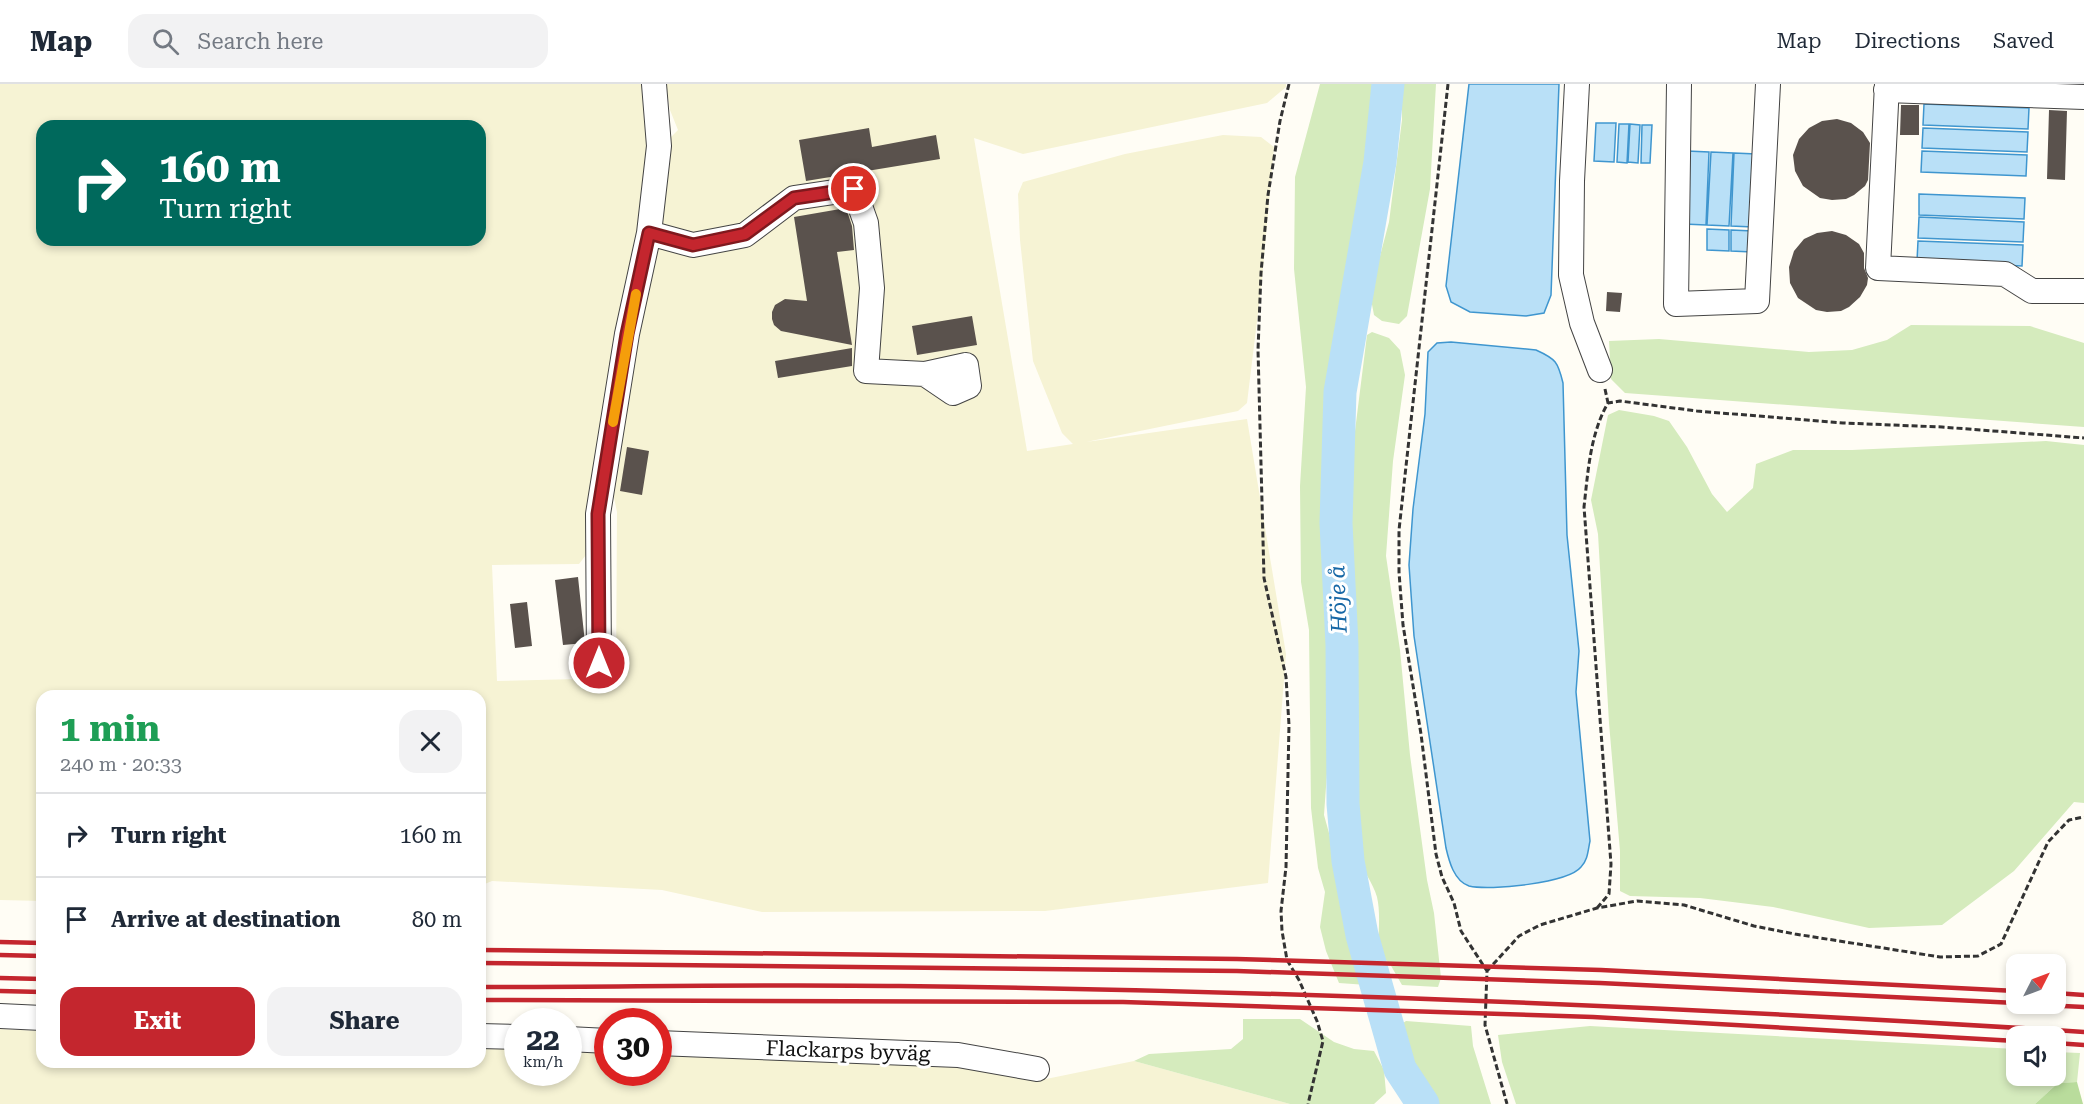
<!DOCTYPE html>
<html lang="en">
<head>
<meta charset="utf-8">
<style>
	:root { --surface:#fff; --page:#f2f2f3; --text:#1f2937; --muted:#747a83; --line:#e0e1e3; --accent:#c4262e }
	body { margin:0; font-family:"Roboto Serif",serif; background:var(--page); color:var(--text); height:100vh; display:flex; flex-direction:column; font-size:22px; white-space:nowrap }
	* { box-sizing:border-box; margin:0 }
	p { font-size:20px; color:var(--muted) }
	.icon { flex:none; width:33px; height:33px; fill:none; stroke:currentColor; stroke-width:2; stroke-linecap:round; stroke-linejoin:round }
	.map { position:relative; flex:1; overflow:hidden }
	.sheet { position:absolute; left:36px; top:606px; width:450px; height:378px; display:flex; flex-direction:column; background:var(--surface); border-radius:18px; box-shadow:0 3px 9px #0003 }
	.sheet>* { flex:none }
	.banner { position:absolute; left:36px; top:36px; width:450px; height:126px; border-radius:18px; box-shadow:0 3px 9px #0003; background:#00695c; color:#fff; overflow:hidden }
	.needle { width:39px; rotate:48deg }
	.controls { position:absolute; left:2006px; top:870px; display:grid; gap:12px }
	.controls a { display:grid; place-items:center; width:60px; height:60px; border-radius:12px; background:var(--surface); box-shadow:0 3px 9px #0003; font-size:30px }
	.speed { position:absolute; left:504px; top:924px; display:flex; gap:12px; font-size:30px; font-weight:700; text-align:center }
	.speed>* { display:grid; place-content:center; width:78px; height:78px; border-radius:50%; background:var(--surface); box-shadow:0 3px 9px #0003; line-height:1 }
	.speed small { font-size:15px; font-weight:400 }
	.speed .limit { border:9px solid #d22; background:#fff; color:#111 }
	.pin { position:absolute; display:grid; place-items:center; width:51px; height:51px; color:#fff; margin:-26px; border:3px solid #fff; border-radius:50%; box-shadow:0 2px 6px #0007 }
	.me { position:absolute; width:66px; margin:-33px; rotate:0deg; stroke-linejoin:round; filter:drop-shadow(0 0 4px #0008) }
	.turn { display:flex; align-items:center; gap:21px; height:126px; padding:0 24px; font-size:27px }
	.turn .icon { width:78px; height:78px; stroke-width:2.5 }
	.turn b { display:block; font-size:42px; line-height:51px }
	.round { display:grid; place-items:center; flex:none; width:63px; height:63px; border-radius:18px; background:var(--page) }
	.overview { display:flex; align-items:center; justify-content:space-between; height:102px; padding:0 24px }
	h1 { font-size:36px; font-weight:700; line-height:45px; color:#1e9e55 }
	.button { display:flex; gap:12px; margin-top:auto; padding:12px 24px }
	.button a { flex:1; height:69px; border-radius:18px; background:var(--accent); color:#fff; font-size:24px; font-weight:700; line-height:69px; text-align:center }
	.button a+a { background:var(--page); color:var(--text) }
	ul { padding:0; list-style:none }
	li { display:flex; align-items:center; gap:18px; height:84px; padding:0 24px; border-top:2px solid var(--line) }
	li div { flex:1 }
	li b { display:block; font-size:22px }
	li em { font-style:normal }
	header { display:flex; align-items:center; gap:36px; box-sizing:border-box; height:84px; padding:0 30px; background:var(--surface); border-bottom:2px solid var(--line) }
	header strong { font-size:28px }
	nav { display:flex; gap:33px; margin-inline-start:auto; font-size:21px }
	.search { width:420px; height:54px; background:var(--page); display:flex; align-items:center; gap:15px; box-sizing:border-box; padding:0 21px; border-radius:18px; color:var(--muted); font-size:22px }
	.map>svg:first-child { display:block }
</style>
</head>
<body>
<header>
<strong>Map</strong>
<div class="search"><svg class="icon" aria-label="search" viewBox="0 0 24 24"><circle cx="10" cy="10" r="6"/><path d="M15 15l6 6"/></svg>Search here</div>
<nav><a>Map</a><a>Directions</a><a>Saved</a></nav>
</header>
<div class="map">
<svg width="2084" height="1020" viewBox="0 0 2084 1020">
	<rect width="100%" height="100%" fill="#fffdf5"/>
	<path fill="#f6f3d4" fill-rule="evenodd" d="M0 0H643L648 63 640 146 589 467 579 480 492 481 497 597 616 594 617 428 611 399 669 55 678 46 670 26 666 0H1286V3L1267 19 1023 70 974 54 1027 367 1073 360 1062 349 1033 277 1020 156 1018 110 1023 98 1125 70 1223 51 1261 53 1274 63 1262 196 1247 319 1238 327 1086 358 1247 335 1286 570 1268 799 1045 827 762 828 662 806 492 797 480 802V612H42V817L0 816ZM42 42H480V156H42Z
		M0 945 42 947V978H480V961L517 962 518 988H568L569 964 607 965 608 988H658L659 967 878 974 1046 995 1134 977 1290 1020H0Z"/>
	<path fill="#d5ebbd" d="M1320 0H1372L1371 59 1345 195 1333 296 1325 376 1323 467 1324 526 1333 605 1324 731 1347 814 1357 870 1367 901 1339 899 1326 867 1320 843 1325 808 1318 784 1311 724 1309 546 1301 498 1300 402 1306 303 1294 185 1295 93Z
		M1402 0H1436L1430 105 1407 232 1399 240 1382 237 1374 231 1370 210 1389 138 1402 36Z
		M1911 241 2030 242 2084 259V343L1625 309 1611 295 1609 257 1659 255 1809 268 1852 266 1887 256Z
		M1372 248 1389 254 1400 266 1405 291 1393 377 1386 472 1400 566 1410 671 1427 796 1434 829 1441 894 1438 903 1402 901 1390 880 1378 869C1378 851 1381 830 1377 813 1373 798 1361 786 1360 770 1358 752 1361 736 1353 720L1358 657 1353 524 1349 472 1352 371 1367 251Z
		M1619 326 1654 332 1669 337 1687 363 1712 410 1727 428 1753 404 1756 380 1793 366H1852L2046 357 2084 361V719L2074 718 2014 787 1942 841 1869 844 1773 823 1700 814 1630 812 1620 807V767L1609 639 1598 450 1591 416 1608 331Z
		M1243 935H1300L1334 958 1354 965 1374 967 1384 986 1386 1009 1374 1020H1290L1134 977 1149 970 1231 965 1243 955Z
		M1406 937 1471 942 1473 962 1491 1020H1436C1431 1010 1426 1000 1419 990 1409 974 1397 962 1399 942Z
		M1590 942 2016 965V992H2055V968L2080 969 2077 998 2058 999 2035 1020H1516L1502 978 1498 951Z"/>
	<path fill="#b9dc9c" d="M2077 998 2083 1020H2035L2058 999Z"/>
	<path fill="#b9e0f7" stroke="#3f96cf" stroke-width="1.5" d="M1469 0H1559L1551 211 1544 229 1526 232 1470 228 1451 218 1446 202Z
		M1924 20 2029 24 2028 45 1923 41Z
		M1596 39H1616L1614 78 1594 77Z
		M1619 40H1629L1627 79 1617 78Z
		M1630 40 1640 41 1638 79 1628 78Z
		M1642 41H1652L1650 79H1641Z
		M1923 44 2028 48 2027 68 1922 64Z
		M1687 67 1709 68 1706 141 1684 140Z
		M1922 67 2027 71 2026 92 1921 88Z
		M1711 68 1733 69 1729 142 1707 141Z
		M1734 69 1756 70 1753 143 1731 142Z
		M1919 110 2025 114 2024 135 1919 131Z
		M1919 133 2024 138 2023 158 1918 154Z
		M1707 145 1729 146V167L1707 166Z
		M1731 146 1753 147 1752 168 1731 167Z
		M1918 157 2023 161 2022 182 1917 177Z
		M1451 258 1536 266C1556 275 1558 278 1563 299L1567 451 1579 567 1576 608 1590 757C1588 766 1588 776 1581 783 1568 799 1490 807 1469 802 1454 797 1449 777 1446 764L1414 552 1409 481 1413 425 1425 330 1428 268 1437 259Z"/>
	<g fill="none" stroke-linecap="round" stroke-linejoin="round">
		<path stroke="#b9e0f7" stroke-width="33" d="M1388 0 1380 78 1340 308 1336 439 1342 561 1343 720 1348 777 1362 851 1400 985 1423 1020"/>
	</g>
	<path fill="#5a524d" d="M1901 21H1919V51H1900Z
		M2049 26 2067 27 2065 96 2047 95Z
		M1837 35 1851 39 1863 48 1870 59 1868 96 1865 102 1854 111 1846 115 1832 116 1820 114 1803 102 1795 87 1793 71 1799 55 1809 44 1822 37Z
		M869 44 872 63 936 51 940 75 806 97 799 56Z
		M846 124 852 142 854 166 837 168 852 261 781 247 774 241 772 235V228L775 221 785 215 807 217 794 133Z
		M1832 147 1846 151 1859 160 1864 169V184L1868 194 1867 201 1860 213 1849 223 1841 227 1827 228 1816 226 1798 214 1790 199 1789 183 1794 167 1804 155 1817 149Z
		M1607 208 1622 209 1620 228 1606 227Z
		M972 232 977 261 917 271 912 242Z
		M852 264V282L778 294 775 277Z
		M627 363 649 367 642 411 620 407Z
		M578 493 585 559 563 561 555 496Z
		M527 518 532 562 515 564 510 520Z"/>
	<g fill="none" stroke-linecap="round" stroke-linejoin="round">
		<g stroke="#444" stroke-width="26">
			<path id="minor" d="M1577 0 1572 97 1571 191 1582 239 1600 286
				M1679 0 1676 220 1757 217 1768 0
				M1887 0 1878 184 2005 190 2032 207H2084
				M1886 6 2084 13
				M649 149 693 161 745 151 794 114 854 105 866 139 872 204 866 287 925 290 953 309 969 302 966 281 925 290
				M599 579 598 430 627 250 649 149 659 62 654 0
				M0 932 42 934
				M480 952 518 953
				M568 955 608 957
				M658 959 958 971 1037 985"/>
		</g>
		<path stroke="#333" stroke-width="3" stroke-dasharray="6 3" stroke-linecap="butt" d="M1289 0 1280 37 1268 111 1261 189 1258 266 1264 494 1286 593 1289 641 1286 783 1281 827 1282 847 1287 876 1299 896 1317 937 1323 957 1308 1020
			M1448 0 1399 446V488L1403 541 1421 650 1436 770 1442 793 1454 819 1461 847 1487 887 1485 941 1507 1020
			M1605 305 1608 319
			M1597 824 1609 810 1611 780 1584 423C1588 388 1590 350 1608 319L1620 317 1697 327 1843 339 1942 343 2084 354
			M1487 887 1519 852 1540 841 1597 824 1637 817 1684 821 1754 842 1795 850 1940 873 1978 872 2001 860 2048 758 2069 736 2084 733"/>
		<use href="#minor" stroke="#fff" stroke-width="24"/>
		<path stroke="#c4262e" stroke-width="4.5" d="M0 858 42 859
			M480 866 1237 875 1601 886 2016 907
			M0 871 42 872
			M480 879 1237 887 1600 899 2016 919
			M0 894 42 895
			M480 903C620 903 760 900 899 902 1295 907 1690 923 2084 948
			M0 907 42 908
			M2055 909 2084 911
			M480 916 1123 918 1593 933 2016 957
			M2023 920 2084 923
			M2055 959 2084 961"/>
	</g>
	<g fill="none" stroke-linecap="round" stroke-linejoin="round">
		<g stroke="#7f191e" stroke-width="15">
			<path id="route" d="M599 579 598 430 627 250 649 149 693 161 745 150 794 114 854 105"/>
		</g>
		<use href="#route" stroke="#c4262e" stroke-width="10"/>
		<path stroke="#f59e0b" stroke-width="10" d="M613 338 636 210"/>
	</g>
	<g text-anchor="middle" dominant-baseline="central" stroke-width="6" stroke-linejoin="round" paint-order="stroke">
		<g font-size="21" fill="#111" stroke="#fff">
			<text transform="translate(848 967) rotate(2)">Flackarps byväg</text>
		</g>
		<g font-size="22" font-style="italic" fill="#1768a6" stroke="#fff">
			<text transform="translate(1338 515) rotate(-92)">Höje å</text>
		</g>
	</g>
</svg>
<div class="controls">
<a><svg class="needle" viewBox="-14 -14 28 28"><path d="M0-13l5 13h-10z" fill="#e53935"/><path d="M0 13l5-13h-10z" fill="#747a83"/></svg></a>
<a><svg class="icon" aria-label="sound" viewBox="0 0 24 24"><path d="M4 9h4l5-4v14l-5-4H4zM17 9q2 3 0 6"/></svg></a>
</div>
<div class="speed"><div>22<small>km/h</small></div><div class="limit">30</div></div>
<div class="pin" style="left:854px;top:105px;background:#d93025"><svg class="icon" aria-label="arrive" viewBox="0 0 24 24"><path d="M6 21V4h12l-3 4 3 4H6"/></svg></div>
<svg class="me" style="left:599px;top:579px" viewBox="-20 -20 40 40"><circle r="17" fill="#c4262e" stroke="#fff" stroke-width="3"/><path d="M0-11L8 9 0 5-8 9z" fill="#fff"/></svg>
<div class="banner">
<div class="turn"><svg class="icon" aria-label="right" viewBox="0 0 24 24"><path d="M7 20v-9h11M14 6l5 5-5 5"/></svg><div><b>160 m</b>Turn right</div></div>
</div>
<section class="sheet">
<div class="overview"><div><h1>1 min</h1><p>240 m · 20:33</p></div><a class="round"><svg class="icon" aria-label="close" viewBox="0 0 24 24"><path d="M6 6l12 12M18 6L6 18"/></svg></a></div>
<ul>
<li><svg class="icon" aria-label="right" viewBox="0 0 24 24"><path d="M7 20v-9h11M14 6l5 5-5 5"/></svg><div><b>Turn right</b></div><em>160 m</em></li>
<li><svg class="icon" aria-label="arrive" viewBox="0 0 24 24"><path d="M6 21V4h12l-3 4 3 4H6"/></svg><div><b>Arrive at destination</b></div><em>80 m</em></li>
</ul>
<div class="button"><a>Exit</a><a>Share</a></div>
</section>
</div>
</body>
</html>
